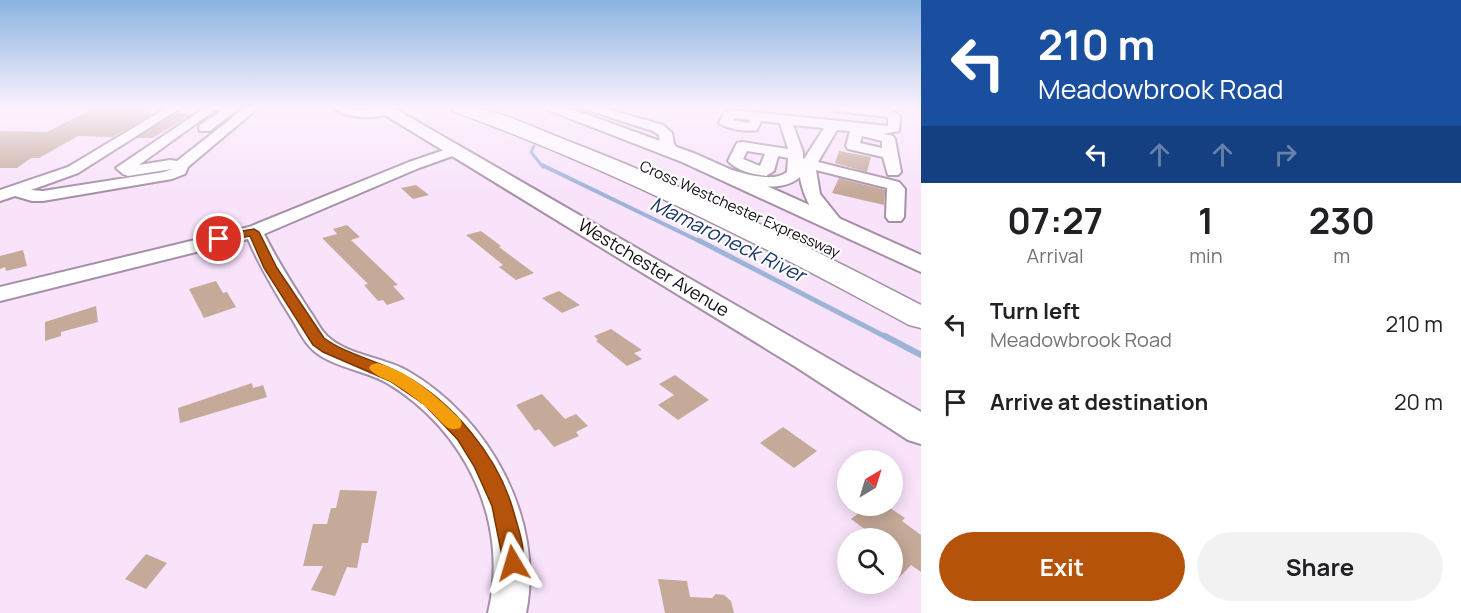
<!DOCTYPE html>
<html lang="en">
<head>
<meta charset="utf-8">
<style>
	:root { --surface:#fff; --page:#f2f2f2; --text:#202124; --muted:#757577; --accent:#b45309 }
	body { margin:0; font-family:Manrope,sans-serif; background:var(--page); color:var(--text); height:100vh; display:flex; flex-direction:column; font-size:22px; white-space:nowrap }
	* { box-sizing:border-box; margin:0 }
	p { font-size:20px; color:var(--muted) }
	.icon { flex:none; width:33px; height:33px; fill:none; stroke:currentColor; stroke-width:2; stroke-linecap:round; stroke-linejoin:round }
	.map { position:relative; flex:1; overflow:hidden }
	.side { display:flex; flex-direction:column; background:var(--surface); width:540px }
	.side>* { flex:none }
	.hud { background:#1a4fa0; color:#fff; overflow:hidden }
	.needle { width:39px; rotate:38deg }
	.tools { position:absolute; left:837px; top:450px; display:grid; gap:12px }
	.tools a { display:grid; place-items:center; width:66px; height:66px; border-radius:50%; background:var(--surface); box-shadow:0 3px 15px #0003; font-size:30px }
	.pin { position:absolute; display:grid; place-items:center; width:51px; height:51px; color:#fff; margin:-26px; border:3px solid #fff; border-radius:50%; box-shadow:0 2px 6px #0007 }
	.me { position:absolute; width:66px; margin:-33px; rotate:353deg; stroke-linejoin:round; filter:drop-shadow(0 0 4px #0008) }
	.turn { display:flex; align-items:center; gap:21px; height:126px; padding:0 18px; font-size:27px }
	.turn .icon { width:78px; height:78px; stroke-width:2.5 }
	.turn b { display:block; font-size:42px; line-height:51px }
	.lanes { display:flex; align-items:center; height:57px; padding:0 18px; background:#0003; justify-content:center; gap:30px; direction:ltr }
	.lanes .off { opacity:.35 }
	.eta { display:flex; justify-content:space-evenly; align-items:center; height:102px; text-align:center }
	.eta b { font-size:36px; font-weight:700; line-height:42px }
	.button { display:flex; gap:12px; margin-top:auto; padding:12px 18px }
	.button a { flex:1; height:69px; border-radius:36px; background:var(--accent); color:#fff; font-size:24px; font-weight:700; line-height:69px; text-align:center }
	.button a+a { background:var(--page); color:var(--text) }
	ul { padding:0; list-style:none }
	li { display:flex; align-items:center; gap:18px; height:78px; padding:0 18px }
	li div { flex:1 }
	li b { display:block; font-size:22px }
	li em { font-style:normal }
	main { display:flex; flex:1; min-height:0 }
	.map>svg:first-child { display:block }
</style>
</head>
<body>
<main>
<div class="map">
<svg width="921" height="613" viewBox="0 0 921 613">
	<rect width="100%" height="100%" fill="#f9e3fb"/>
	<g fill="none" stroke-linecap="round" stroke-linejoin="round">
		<path stroke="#9eb4d6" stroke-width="3" d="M534 146 531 152 543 167"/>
		<path stroke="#9eb4d6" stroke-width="4" d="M542 165 701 242"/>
		<path stroke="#9eb4d6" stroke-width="5" d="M698 240 888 338"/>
		<path stroke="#9eb4d6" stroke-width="6" d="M885 336 921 355"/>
	</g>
	<path fill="#c5a999" d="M96 107H151L141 112 154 113 113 137 78 136 39 158H31L17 168H0V131L47 132Z
		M176 113 192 114 152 138H137Z
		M839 151 871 157 867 172 835 163Z
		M839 178 885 190 884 205 832 193Z
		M416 185 429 195 413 199 401 188Z
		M347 225 360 237 351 240 398 285 393 286 405 299 387 305 383 300 378 301 364 285 368 284 322 238 337 234 333 229Z
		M481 231 501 246 499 247 534 273 516 280 499 267 503 265 466 235Z
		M23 250 27 266 6 271 5 267 0 269V256Z
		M216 281 223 293 227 292 236 307 204 318 189 289Z
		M559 291 580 305 562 313 542 298Z
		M96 306 98 322 61 332V336L45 341V322Z
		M611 329 642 350 634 353 642 359 627 366 596 341 598 340 594 336Z
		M675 375 709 400 678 420 658 405 674 395 659 384Z
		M252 383 253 388 263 385 267 397 180 423 178 408Z
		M542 394 565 419 576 414 588 426 576 432 579 436 554 447 539 429 535 431 516 405Z
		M783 427 817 451 794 468 760 443Z
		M340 490 377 491 368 543H362L357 568 347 567 335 596 311 590 323 566H303L313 524H327L331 508H336Z
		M868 506H887L905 518 902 521 921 535V572L911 565 892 585V538H877L851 519Z
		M146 554 167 563 146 589 125 579Z
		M658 579 687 581 690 597 712 598 716 594 724 595 731 601 734 613H665Z"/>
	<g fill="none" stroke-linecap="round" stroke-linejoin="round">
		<g stroke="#a590a6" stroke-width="4">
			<path id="minor" d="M168 107H182L78 173 31 190 43 191 164 172 172 169 128 176 123 174 116 168 206 107H219L139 165 170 160 177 161 246 107H259L188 167 185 174 172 179 43 201H32L15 196 0 201V190L68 167Z
				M227 107H240L210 131H200L199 128 200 125Z
				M332 107C342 106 347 109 356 110 368 111 384 102 394 110 381 121 345 119 332 107Z
				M582 107H599L663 125 672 133 674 144 680 151 678 154H668L660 145 659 135 653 131 584 109Z
				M831 107C847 106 889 104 900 116L899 131 883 134 893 136 895 139 901 172 898 175H888L883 157 848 149 846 146 850 131 837 130 818 162 899 182 905 189 904 217 901 221H889L886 217 887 188 816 170 820 194 844 224 841 228C819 233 802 195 800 177 778 196 741 182 717 175L714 172 722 167C739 172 772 184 787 172L788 158 778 156 774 171 766 176C753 174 737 171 728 161L737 143 742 142 788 149 780 123 761 121 757 130C746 132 727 129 719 123L725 112 734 110 888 126V117L837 111ZM734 118 750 120 748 123 733 120ZM793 125 824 128 804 159 803 158V152ZM862 136 882 141V148L860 143ZM747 151 765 154 760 166 743 159Z
				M456 146 461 147 463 150 461 153 419 168 264 234C278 262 294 287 311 313 316 320 320 329 327 336 347 355 382 357 406 370 489 417 545 519 526 613H488C510 523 466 430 387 383 363 369 327 367 309 346 302 338 297 327 292 319 275 292 260 267 248 239L0 301V287L249 227 409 162Z"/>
		</g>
		<g stroke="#a590a6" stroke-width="4">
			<path id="major" d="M375 107H392L921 412V444L908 440 796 367 377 110Z
				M546 107H566L696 154 921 255V272L682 162 548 110Z"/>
		</g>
		<g stroke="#a590a6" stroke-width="3">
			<path id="highway" d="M450 107C488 104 528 125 563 139 686 186 804 244 921 305V328L909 325C761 244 611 169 453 111Z"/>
		</g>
		<use href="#minor" fill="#fff" fill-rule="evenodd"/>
		<use href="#major" fill="#fff" fill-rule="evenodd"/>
		<use href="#highway" fill="#fff" fill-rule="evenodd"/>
	</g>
	<linearGradient id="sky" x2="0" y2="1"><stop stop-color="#8ab4e1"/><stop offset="0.56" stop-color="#fcf2fd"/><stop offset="1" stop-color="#fcf2fd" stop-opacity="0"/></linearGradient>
	<rect width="921" height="192" fill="url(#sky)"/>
	<path fill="#b45309" stroke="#753606" stroke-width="1.5" d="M254 229 259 232 277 268 324 338C347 355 377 360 402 374 453 402 499 457 514 513 519 531 528 553 520 571L513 574 505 571 492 506 474 466 458 440 425 405 390 381 323 352 313 345 264 268 250 236 219 242 213 239 219 235Z"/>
	<path fill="#f59e0b" d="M377 363C410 372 436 396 460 419L462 424 460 428C450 431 447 428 440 421 426 405 410 394 393 383 385 378 374 376 369 368L371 365Z"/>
	<g text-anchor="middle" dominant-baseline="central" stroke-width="4.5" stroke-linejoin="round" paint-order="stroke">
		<g font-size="15" fill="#130b13" stroke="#fff">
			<text transform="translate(740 209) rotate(24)">Cross Westchester Expressway</text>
		</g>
		<g font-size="18" fill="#130b13" stroke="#fff">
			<text transform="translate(654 267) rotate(31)">Westchester Avenue</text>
		</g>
		<g font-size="20" font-style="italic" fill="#1d3966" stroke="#fff">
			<text transform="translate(728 239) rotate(26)">Mamaroneck River</text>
		</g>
	</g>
</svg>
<div class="tools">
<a><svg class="needle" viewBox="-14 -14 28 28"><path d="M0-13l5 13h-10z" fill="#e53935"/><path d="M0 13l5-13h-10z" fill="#757577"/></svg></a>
<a><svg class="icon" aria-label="search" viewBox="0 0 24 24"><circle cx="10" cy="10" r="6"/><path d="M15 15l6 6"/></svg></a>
</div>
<div class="pin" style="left:219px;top:239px;background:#d93025"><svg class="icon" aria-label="arrive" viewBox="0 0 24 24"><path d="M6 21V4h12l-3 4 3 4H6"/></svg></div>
<svg class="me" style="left:513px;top:563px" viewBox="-20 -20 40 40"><path d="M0-17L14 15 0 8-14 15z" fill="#b45309" stroke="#fff" stroke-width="4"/></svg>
</div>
<section class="side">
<div class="hud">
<div class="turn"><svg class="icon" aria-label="left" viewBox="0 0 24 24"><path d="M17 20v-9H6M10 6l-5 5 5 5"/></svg><div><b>210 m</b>Meadowbrook Road</div></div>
<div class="lanes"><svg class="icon" aria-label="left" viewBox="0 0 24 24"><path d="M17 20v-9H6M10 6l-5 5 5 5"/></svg><svg class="icon off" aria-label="ahead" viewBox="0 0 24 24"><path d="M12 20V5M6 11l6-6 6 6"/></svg><svg class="icon off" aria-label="ahead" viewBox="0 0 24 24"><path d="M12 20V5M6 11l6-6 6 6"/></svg><svg class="icon off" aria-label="right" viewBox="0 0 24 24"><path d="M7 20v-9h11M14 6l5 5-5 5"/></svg></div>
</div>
<div class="eta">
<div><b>07:27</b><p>Arrival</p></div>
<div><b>1</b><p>min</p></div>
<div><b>230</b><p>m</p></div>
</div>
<ul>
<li><svg class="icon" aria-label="left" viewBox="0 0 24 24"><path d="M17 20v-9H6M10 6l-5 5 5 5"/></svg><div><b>Turn left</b><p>Meadowbrook Road</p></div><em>210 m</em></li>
<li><svg class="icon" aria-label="arrive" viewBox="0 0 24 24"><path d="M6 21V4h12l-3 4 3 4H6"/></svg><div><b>Arrive at destination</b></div><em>20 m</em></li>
</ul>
<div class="button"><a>Exit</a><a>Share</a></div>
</section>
</main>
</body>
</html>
